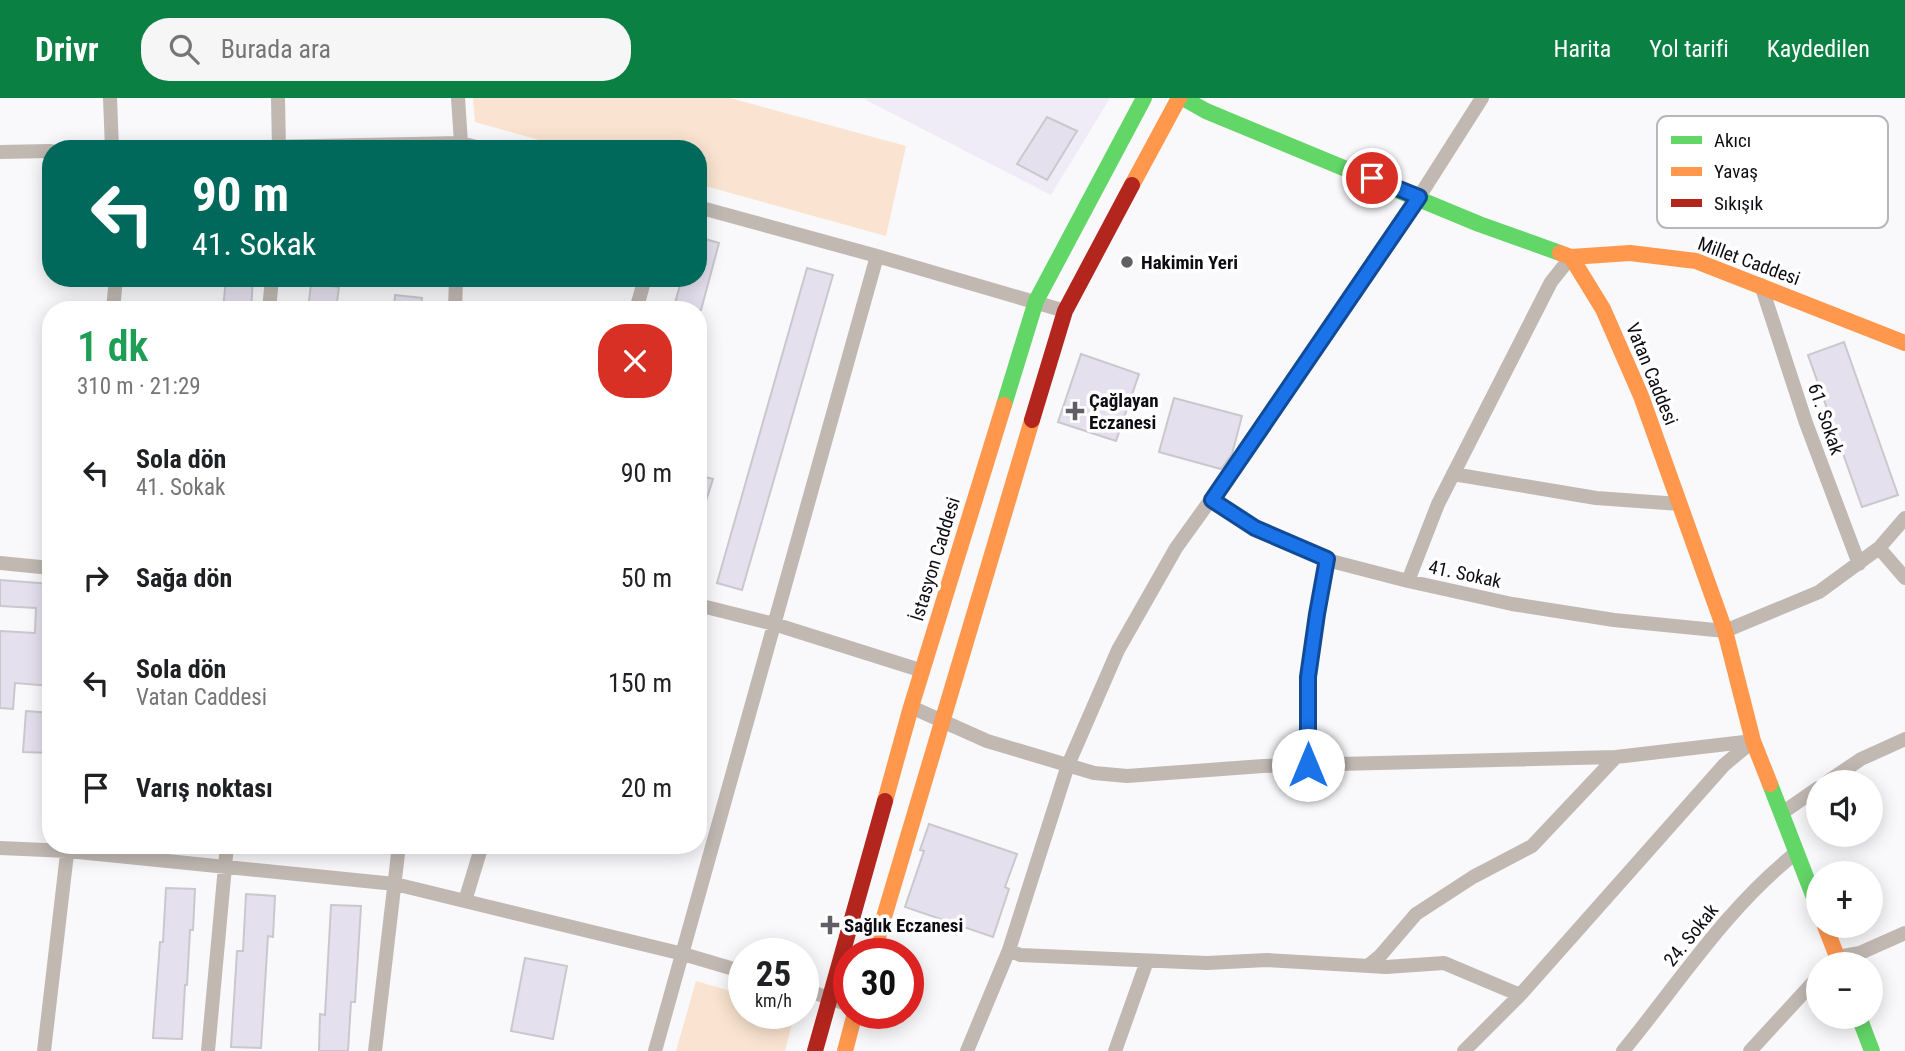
<!DOCTYPE html>
<html lang="tr">
<head>
<meta charset="utf-8">
<style>
	:root { --surface:#fff; --page:#f6f6f6; --text:#202124; --muted:#757577; --accent:#0b8043 }
	body { margin:0; font-family:"Roboto Condensed",sans-serif; background:var(--page); color:var(--text); height:100vh; display:flex; flex-direction:column; font-size:26px; white-space:nowrap }
	* { box-sizing:border-box; margin:0 }
	p { font-size:23px; color:var(--muted) }
	.icon { flex:none; width:38px; height:38px; fill:none; stroke:currentColor; stroke-width:2; stroke-linecap:round; stroke-linejoin:round }
	.map { position:relative; flex:1; overflow:hidden }
	.drawer { position:absolute; left:42px; top:203px; width:665px; height:553px; display:flex; flex-direction:column; background:var(--surface); border-radius:28px; box-shadow:0 4px 18px #0003 }
	.drawer>* { flex:none }
	.banner { position:absolute; left:42px; top:42px; width:665px; height:147px; border-radius:28px; box-shadow:0 4px 18px #0003; background:#00695c; color:#fff; overflow:hidden }
	.buttons { position:absolute; left:1806px; top:672px; display:grid; gap:14px }
	.buttons a { display:grid; place-items:center; width:77px; height:77px; border-radius:50%; background:var(--surface); box-shadow:0 4px 18px #0003; font-size:35px }
	.speed { position:absolute; left:728px; top:840px; display:flex; gap:14px; font-size:35px; font-weight:700; text-align:center }
	.speed>* { display:grid; place-content:center; width:91px; height:91px; border-radius:50%; background:var(--surface); box-shadow:0 4px 18px #0003; line-height:1 }
	.speed small { font-size:18px; font-weight:400 }
	.speed .limit { border:10px solid #d22; background:#fff; color:#111 }
	.pin { position:absolute; display:grid; place-items:center; width:60px; height:60px; color:#fff; margin:-30px; border:4px solid #fff; border-radius:50%; box-shadow:0 2px 7px #0007 }
	.me { position:absolute; width:77px; margin:-38px; rotate:0deg; stroke-linejoin:round; filter:drop-shadow(0 0 5px #0008) }
	.turn { display:flex; align-items:center; gap:24px; height:147px; padding:0 35px; font-size:32px }
	.turn .icon { width:91px; height:91px; stroke-width:2.5 }
	.turn b { display:block; font-size:49px; line-height:60px }
	.round { display:grid; place-items:center; flex:none; width:74px; height:74px; border-radius:28px; background:var(--page) }
	.summary { display:flex; align-items:center; justify-content:space-between; height:119px; padding:0 35px }
	h1 { font-size:42px; font-weight:600; line-height:52px; color:#1e9e55 }
	ul { padding:0; list-style:none }
	li { display:flex; align-items:center; gap:21px; height:105px; padding:0 35px }
	li div { flex:1 }
	li b { display:block; font-size:26px }
	li em { font-style:normal }
	header { display:flex; align-items:center; gap:42px; box-sizing:border-box; height:98px; padding:0 35px; background:var(--accent); color:#fff }
	header strong { font-size:33px }
	nav { display:flex; gap:38px; margin-inline-start:auto; font-size:24px }
	.search { width:490px; height:63px; background:var(--page); display:flex; align-items:center; gap:18px; box-sizing:border-box; padding:0 24px; border-radius:28px; color:var(--muted); font-size:26px }
	.map>svg:first-child { display:block }
</style>
</head>
<body>
<header>
<strong>Drivr</strong>
<div class="search"><svg class="icon" aria-label="search" viewBox="0 0 24 24"><circle cx="10" cy="10" r="6"/><path d="M15 15l6 6"/></svg>Burada ara</div>
<nav><a>Harita</a><a>Yol tarifi</a><a>Kaydedilen</a></nav>
</header>
<div class="map">
<svg width="1905" height="953" viewBox="0 0 1905 953">
	<rect width="100%" height="100%" fill="#f9f8fb"/>
	<path fill="#efecf7" d="M862 0H1110L1051 97Z"/>
	<path fill="#fae3d0" d="M473 0H730L906 48 886 138 698 86V51H572L475 24Z
		M696 883 744 897V915H795L785 953H676Z"/>
	<path fill="#e5e0ee" stroke="#c9c8cd" stroke-width="2" d="M1047 19 1077 33 1047 82 1017 66Z
		M698 139 719 145 701 212H673L682 180H698Z
		M807 170 833 177 742 492 717 485Z
		M226 180H253L251 212H223Z
		M311 186 339 189 336 212H308Z
		M395 197 422 200 421 212H394Z
		M1844 244 1898 397 1862 409 1808 257Z
		M1081 256 1139 276 1116 343 1058 324Z
		M1174 300 1242 318 1232 356 1221 371 1159 354Z
		M698 377 713 381 701 418 698 417Z
		M0 482 51 486V588L15 585 13 611 0 610V533L35 535 36 510 0 508Z
		M26 613 51 615V655L23 654Z
		M929 726 1017 756 1005 789 1009 791 993 839 905 809 924 753 920 752Z
		M166 790 195 791 193 832H190L187 887H185L182 941 153 940 160 844H163Z
		M246 796 275 798 273 839 268 838 261 950 231 949 237 853H243Z
		M331 807 361 808 355 904H351L348 953H319L320 916 325 917Z
		M525 860 567 868 553 941 511 933Z"/>
	<g fill="none" stroke-linecap="round" stroke-linejoin="round">
		<path stroke="#c1b8b2" stroke-width="14" d="M110 0 112 51
			M278 0 279 51
			M163 51 461 45 458 0
			M461 51V45L483 51
			M0 54 51 53
			M698 109 877 158 1065 213
			M1761 187 1806 325 1859 466
			M113 212 116 180
			M269 212 272 180
			M455 212 456 180
			M636 212 645 180
			M1453 376 1596 400 1680 406
			M1212 402 1255 430 1327 462 1408 483 1512 506 1614 522 1725 533 1819 494 1879 450 1905 420
			M1879 450 1905 480
			M0 465 51 470
			M1408 483 1438 406 1551 184 1571 159
			M698 507 774 526 923 573
			M911 609 987 643 1094 675 1127 678 1263 668 1616 659 1753 643
			M1308 667V579L1316 516 1327 462
			M1827 684 1861 661 1905 641
			M1782 715 1818 690
			M0 750 68 753 395 786 683 856 744 874
			M465 803 482 747
			M1009 852 1020 857 1207 865 1267 862 1386 869 1444 865 1520 897 1724 667 1753 643
			M1831 865 1837 859 1860 855 1905 835
			M1368 868 1380 858 1416 816 1473 779 1532 748 1616 659
			M803 891 849 907
			M44 953 68 747
			M208 953 227 747
			M375 953 399 747
			M655 953 877 158
			M967 953 1009 852 1068 667 1118 552 1176 450 1263 329 1419 99 1482 0
			M1115 953 1147 863
			M1464 953 1520 897
			M1623 953C1679 885 1727 809 1797 754
			M1750 953 1818 879"/>
		<path stroke="#63d668" stroke-width="16" d="M1183 0 1206 13 1479 126 1560 155
			M1004 307 1036 203 1144 0
			M1770 686 1818 810
			M1859 919 1872 953"/>
		<path stroke="#ff974d" stroke-width="16" d="M1132 87 1179 0
			M1560 155 1571 159 1603 211 1641 298 1725 533 1753 643 1770 686
			M1571 159 1630 155 1696 163 1905 245
			M885 703 911 609 1004 307
			M1825 828 1840 866
			M873 856 1032 322
			M845 953 855 915"/>
		<path stroke="#b3261e" stroke-width="16" d="M1032 322 1065 213 1132 87
			M815 953 885 703"/>
	</g>
	<g fill="none" stroke-linecap="round" stroke-linejoin="round">
		<g stroke="#114b97" stroke-width="18">
			<path id="route" d="M1308 667V579L1317 516 1327 461 1255 430 1212 402 1419 99 1372 80"/>
		</g>
		<use href="#route" stroke="#1a73e8" stroke-width="12"/>
	</g>
	<g fill="#615f65" stroke="#fff" stroke-width="2.5">
		<circle cx="1127" cy="164" r="7"/>
		<path d="M1071.5 302.5h7v7h7v7h-7v7h-7v-7h-7v-7h7z"/>
		<path d="M826.5 816.5h7v7h7v7h-7v7h-7v-7h-7v-7h7z"/>
	</g>
	<g text-anchor="middle" dominant-baseline="central" stroke-width="7" stroke-linejoin="round" paint-order="stroke">
		<g font-size="19" fill="#0f0d14" stroke="#fff">
			<text transform="translate(1749 163) rotate(20)">Millet Caddesi</text>
			<text transform="translate(1652 276) rotate(68)">Vatan Caddesi</text>
			<text transform="translate(1826 321) rotate(71)">61. Sokak</text>
			<text transform="translate(935 461) rotate(-73)">İstasyon Caddesi</text>
			<text transform="translate(1465 476) rotate(12)">41. Sokak</text>
			<text transform="translate(1691 837) rotate(-51)">24. Sokak</text>
		</g>
		<g font-size="19" font-weight="bold" fill="#0f0d14" stroke="#fff" text-anchor="start">
			<text x="1141" y="164">Hakimin Yeri</text>
			<text x="1089" y="302">Çağlayan<tspan x="1089" dy="22">Eczanesi</tspan></text>
			<text x="844" y="827">Sağlık Eczanesi</text>
		</g>
	</g>
	<rect x="1657" y="18" width="231" height="112" rx="10" fill="#fff" stroke="#b7b6b8" stroke-width="2"/>
	<rect x="1671" y="38" width="31" height="8" fill="#63d668"/>
	<rect x="1671" y="69" width="31" height="9" fill="#ff974d"/>
	<rect x="1671" y="101" width="31" height="8" fill="#b3261e"/>
	<g font-size="19" fill="#0f0d14">
		<text x="1714" y="49">Akıcı</text>
		<text x="1714" y="80">Yavaş</text>
		<text x="1714" y="112">Sıkışık</text>
	</g>
</svg>
<div class="buttons">
<a><svg class="icon" aria-label="sound" viewBox="0 0 24 24"><path d="M4 9h4l5-4v14l-5-4H4zM17 9q2 3 0 6"/></svg></a>
<a>+</a>
<a>−</a>
</div>
<div class="speed"><div>25<small>km/h</small></div><div class="limit">30</div></div>
<div class="pin" style="left:1372px;top:80px;background:#d93025"><svg class="icon" aria-label="arrive" viewBox="0 0 24 24"><path d="M6 21V4h12l-3 4 3 4H6"/></svg></div>
<svg class="me" style="left:1308px;top:667px" viewBox="-20 -20 40 40"><circle r="19" fill="#fff"/><path d="M0-13L10 11 0 6-10 11z" fill="#1a73e8"/></svg>
<div class="banner">
<div class="turn"><svg class="icon" aria-label="left" viewBox="0 0 24 24"><path d="M17 20v-9H6M10 6l-5 5 5 5"/></svg><div><b>90 m</b>41. Sokak</div></div>
</div>
<section class="drawer">
<div class="summary"><div><h1>1 dk</h1><p>310 m · 21:29</p></div><a class="round" style="background:#d93025;color:#fff"><svg class="icon" aria-label="close" viewBox="0 0 24 24"><path d="M6 6l12 12M18 6L6 18"/></svg></a></div>
<ul>
<li><svg class="icon" aria-label="left" viewBox="0 0 24 24"><path d="M17 20v-9H6M10 6l-5 5 5 5"/></svg><div><b>Sola dön</b><p>41. Sokak</p></div><em>90 m</em></li>
<li><svg class="icon" aria-label="right" viewBox="0 0 24 24"><path d="M7 20v-9h11M14 6l5 5-5 5"/></svg><div><b>Sağa dön</b></div><em>50 m</em></li>
<li><svg class="icon" aria-label="left" viewBox="0 0 24 24"><path d="M17 20v-9H6M10 6l-5 5 5 5"/></svg><div><b>Sola dön</b><p>Vatan Caddesi</p></div><em>150 m</em></li>
<li><svg class="icon" aria-label="arrive" viewBox="0 0 24 24"><path d="M6 21V4h12l-3 4 3 4H6"/></svg><div><b>Varış noktası</b></div><em>20 m</em></li>
</ul>
</section>
</div>
</body>
</html>
